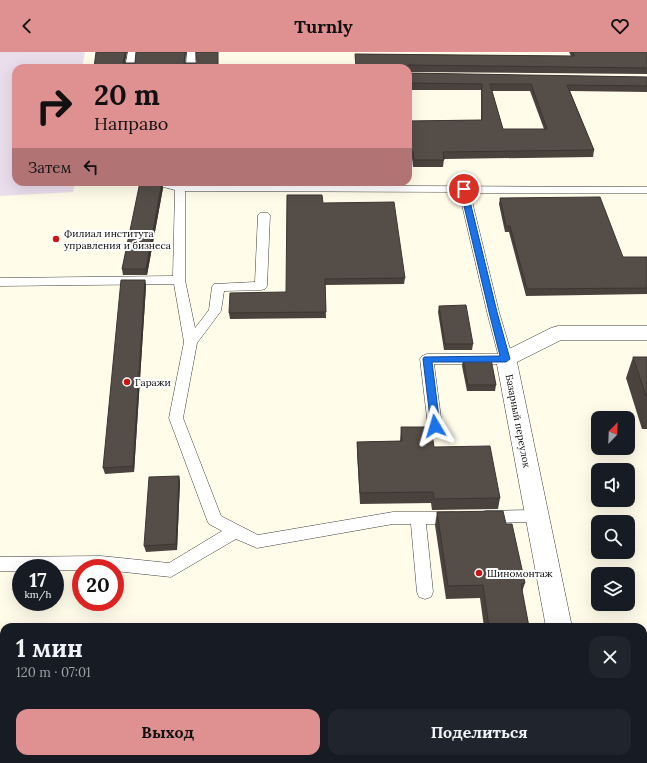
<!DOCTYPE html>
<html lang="ru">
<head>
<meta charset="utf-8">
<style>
	:root { --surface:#171b24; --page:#20242c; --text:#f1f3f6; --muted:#9ea1a6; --accent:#df9091 }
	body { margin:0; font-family:Lora,serif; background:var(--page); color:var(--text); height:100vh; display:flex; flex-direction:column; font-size:15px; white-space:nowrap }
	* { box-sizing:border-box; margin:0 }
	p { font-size:13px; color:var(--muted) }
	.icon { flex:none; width:22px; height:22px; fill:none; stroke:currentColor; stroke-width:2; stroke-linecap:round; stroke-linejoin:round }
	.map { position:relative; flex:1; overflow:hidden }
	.drawer { position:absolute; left:0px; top:571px; width:647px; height:140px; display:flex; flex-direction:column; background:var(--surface); border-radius:12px 12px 0 0; box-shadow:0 4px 16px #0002 }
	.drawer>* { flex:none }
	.banner { position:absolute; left:12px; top:12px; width:400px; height:122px; border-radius:12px; box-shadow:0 4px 16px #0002; background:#df9091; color:#111; overflow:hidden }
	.needle { width:26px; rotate:23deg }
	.buttons { position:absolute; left:591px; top:359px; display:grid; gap:8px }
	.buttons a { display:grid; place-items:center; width:44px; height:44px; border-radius:8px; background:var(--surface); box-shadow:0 4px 16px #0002; font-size:20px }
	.speed { position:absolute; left:12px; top:507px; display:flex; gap:8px; font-size:20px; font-weight:700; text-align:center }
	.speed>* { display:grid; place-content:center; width:52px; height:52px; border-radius:50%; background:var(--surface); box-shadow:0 4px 16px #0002; line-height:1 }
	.speed small { font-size:10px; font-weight:400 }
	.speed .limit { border:6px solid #d22; background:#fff; color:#111 }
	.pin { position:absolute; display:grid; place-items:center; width:34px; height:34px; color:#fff; margin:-17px; border:2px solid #fff; border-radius:50%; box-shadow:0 1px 4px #0007 }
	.me { position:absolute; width:44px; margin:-22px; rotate:353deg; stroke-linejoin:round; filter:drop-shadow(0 0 3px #0008) }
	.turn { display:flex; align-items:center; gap:14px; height:84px; padding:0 16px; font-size:18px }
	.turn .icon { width:52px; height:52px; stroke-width:2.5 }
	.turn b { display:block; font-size:28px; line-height:34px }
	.then { display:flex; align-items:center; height:38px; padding:0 16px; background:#0003; gap:8px; font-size:15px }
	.round { display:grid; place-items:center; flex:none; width:42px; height:42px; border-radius:12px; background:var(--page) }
	.headline { display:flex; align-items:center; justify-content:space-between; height:68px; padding:0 16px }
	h1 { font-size:24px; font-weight:700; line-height:30px }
	.action { display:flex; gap:8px; margin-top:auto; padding:8px 16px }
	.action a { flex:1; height:46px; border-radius:12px; background:var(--accent); color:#111; font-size:16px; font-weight:700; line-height:46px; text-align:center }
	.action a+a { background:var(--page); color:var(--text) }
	header { display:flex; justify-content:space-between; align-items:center; height:52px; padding:0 16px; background:var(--accent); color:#111; font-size:18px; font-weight:700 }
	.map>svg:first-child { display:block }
</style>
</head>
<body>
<header><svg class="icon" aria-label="back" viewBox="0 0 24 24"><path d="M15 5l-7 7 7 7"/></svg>Turnly<svg class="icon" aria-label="heart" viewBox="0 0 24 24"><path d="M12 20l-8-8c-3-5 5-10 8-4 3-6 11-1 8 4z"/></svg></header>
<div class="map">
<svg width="647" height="711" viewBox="0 0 647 711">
	<rect width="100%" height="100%" fill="#fffcea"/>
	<path fill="#ebdeec" d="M0 0H85L82 16H16V130H75L73 140 0 144Z"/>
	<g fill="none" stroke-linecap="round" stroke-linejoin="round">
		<g stroke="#3e3e3e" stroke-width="1">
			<path id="service" d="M128 0H136L135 16H125Z
				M187 0H195L196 16H186Z
				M151 130H169L180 133 647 135V141H470L499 260 513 307 511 310 506 312H434L442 374 440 378 435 379 430 378 428 374 420 307 422 304 427 302H498L487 260 459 140 185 139V228L195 276 209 258 212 235 214 232 255 230 258 163 260 161H268L270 163 267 234 265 237 261 238 224 239 221 259 197 291 183 366 221 464 258 483 393 460H454L459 462 462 466 459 470 454 472H426L433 540 431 545 425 547 419 545 417 540 411 472H393L257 496 236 487 171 525 115 519V516H81V518H55V516H21V519H0V505L101 504 169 511 222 479 209 472 207 468 169 366 184 290 174 232 0 234V226L173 224 175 138 152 132Z
				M536 458 541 460 544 464 541 468 536 470 485 471 480 469 477 465 480 461 485 459Z
				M647 585V601L643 602V586Z"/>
		</g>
		<g stroke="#3e3e3e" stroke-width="1">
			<path id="minor" d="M558 274H647V288H561L517 310 572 575H546L496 307 499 302 551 276Z
				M575 707H605L606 711H576Z"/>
		</g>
		<use href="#service" fill="#fff" fill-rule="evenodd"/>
		<use href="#minor" fill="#fff" fill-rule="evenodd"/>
	</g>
	<path fill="#49423d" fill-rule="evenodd" d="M569 0H647V22L408 20V16L355 2 571 4Z
		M408 21 647 25V40L570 39 594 98 593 105 444 107 443 115H413L412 106H408V69L481 68V38H408ZM492 39H530L544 77H503Z
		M162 130 163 136 147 223H123L122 217Z
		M500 146 623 205H647V242L526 244 509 180H505L499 152Z
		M323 151 405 226 404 232 325 233 326 266 230 267 229 261 286 240Z
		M145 228 146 234 134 420 105 422 103 416Z
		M439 254 473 292 472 298H444L438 260Z
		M633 305H647V377H642L626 326Z
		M463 307 496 333 495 339H467L462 314Z
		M401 375 434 395 500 446 498 457 432 458 431 451 360 452 357 401V390L400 389Z
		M179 424 180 430 177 498 146 500 144 494Z
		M437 460 506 472 525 531 522 540 529 575H484L480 546 446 547 435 473Z"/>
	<path fill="#3c3632" d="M125 0H127L124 16 123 11Z
		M185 0H186L185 16 184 11Z
		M162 130 163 136 147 223 146 217Z
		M145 228 146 234 134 420 133 414Z
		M179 424 180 430 177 498 176 492Z"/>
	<path fill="#554d47" stroke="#3c3632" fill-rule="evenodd" d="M96 0H125L123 11H135L136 0H185L184 11H197L196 0H218V16H94Z
		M573 0H647V16L408 13 407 14V16H356L355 2 574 4Z
		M408 21 647 25V34L567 33 594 98 443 100 444 108H414L413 99H408V69L482 68V32L408 31ZM490 32H531L547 77H503Z
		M140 130H162L146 217H122Z
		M287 143H322L323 151 394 150 405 226 325 227 326 260 229 261 230 241 286 240Z
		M600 145 623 205H647V236L527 237 510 174H506L500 146Z
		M121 228H145L133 414 103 416Z
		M466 253 473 292H445L439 254Z
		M633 305H647V347Z
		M463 307H491L496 333H468Z
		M401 375H431L434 395 490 394 500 446 434 447 433 440 360 441 357 390 402 389Z
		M179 424 176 492 144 494 149 425Z
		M503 459 506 472H512L525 531 521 532 529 575H489L483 533 448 534 437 460Z"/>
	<path fill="#1a73e8" stroke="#114b97" d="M464 135 467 137 497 260 510 307 506 310H432L440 374 435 377 431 374 423 307 424 305 500 304 489 260 460 137Z"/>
	<g fill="#c91615" stroke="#fff" stroke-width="1.5">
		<circle cx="56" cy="187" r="4"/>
		<circle cx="127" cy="330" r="4"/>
		<circle cx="479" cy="521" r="4"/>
	</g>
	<g text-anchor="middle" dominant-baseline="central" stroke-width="4" stroke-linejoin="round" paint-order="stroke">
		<g font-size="10" fill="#0b0b0b" stroke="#fff" text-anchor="start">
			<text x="64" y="181">Филиал института<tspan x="64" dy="12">управления и бизнеса</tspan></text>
			<text x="135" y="330">Гаражи</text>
			<text x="487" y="521">Шиномонтаж</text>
		</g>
		<g font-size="10" fill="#0b0b0b" stroke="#fff">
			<text transform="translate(518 369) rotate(79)">Базарный переулок</text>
		</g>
	</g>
</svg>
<div class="buttons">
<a><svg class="needle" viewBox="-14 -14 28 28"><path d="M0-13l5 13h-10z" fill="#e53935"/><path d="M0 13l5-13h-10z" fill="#9ea1a6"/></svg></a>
<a><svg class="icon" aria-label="sound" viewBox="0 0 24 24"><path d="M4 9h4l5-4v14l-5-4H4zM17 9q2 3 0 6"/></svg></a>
<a><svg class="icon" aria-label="search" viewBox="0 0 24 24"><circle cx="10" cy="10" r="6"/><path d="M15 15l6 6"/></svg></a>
<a><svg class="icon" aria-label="layers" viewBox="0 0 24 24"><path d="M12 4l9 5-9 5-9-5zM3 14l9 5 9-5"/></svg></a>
</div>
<div class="speed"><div>17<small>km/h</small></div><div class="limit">20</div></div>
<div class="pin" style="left:464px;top:137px;background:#d93025"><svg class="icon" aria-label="arrive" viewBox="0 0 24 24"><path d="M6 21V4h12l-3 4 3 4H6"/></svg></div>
<svg class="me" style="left:435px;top:374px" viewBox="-20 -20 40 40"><path d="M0-17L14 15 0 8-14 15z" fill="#1a73e8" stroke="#fff" stroke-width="4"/></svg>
<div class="banner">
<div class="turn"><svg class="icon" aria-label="right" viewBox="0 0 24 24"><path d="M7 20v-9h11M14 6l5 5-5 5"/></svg><div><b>20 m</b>Направо</div></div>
<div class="then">Затем<svg class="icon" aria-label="left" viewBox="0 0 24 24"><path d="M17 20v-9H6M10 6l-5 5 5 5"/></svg></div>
</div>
<section class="drawer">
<div class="headline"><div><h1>1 мин</h1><p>120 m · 07:01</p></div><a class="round"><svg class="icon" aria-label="close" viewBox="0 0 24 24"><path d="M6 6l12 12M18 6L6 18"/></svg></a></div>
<div class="action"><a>Выход</a><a>Поделиться</a></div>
</section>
</div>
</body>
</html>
